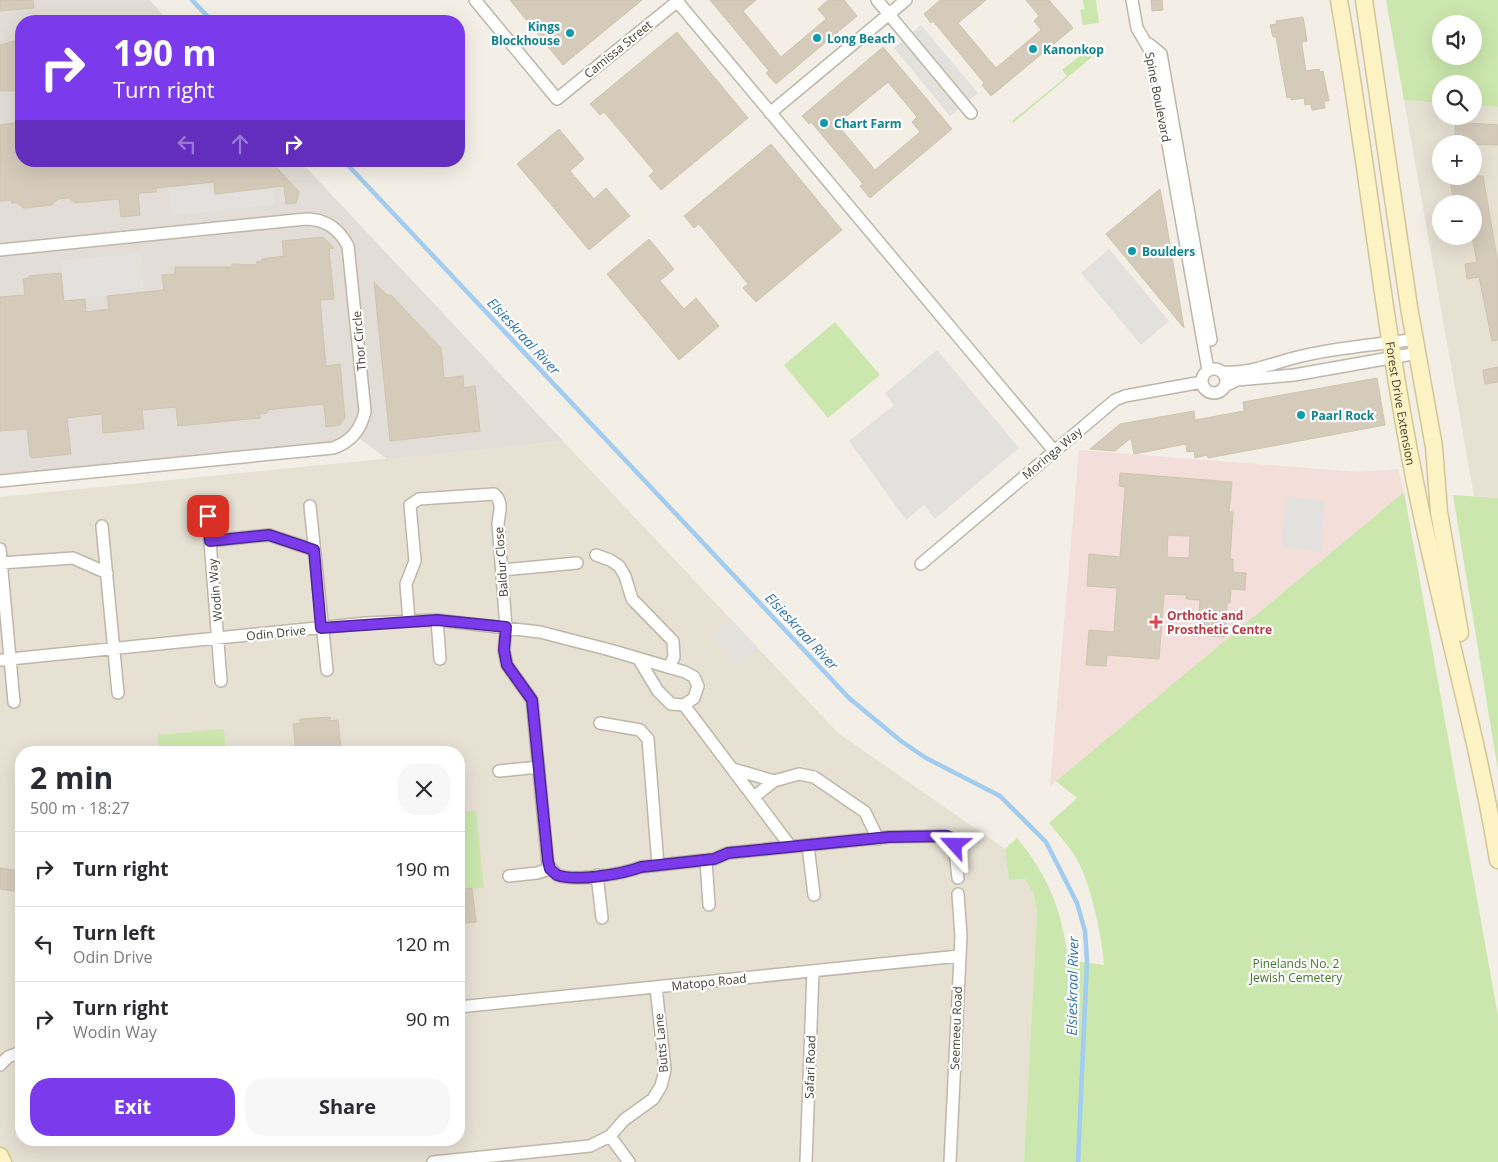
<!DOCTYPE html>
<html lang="en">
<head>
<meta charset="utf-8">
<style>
	:root { --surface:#fff; --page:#f7f7f7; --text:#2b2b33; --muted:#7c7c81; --line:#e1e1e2; --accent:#7c3aed }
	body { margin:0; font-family:"Open Sans",sans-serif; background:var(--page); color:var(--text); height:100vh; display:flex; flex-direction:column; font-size:19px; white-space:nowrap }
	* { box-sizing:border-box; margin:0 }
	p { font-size:16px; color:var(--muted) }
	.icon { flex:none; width:28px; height:28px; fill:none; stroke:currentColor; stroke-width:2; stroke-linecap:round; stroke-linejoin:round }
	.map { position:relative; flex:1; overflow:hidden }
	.panel { position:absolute; left:15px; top:746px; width:450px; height:400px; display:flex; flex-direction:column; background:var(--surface); border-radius:20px; box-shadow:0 5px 20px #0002 }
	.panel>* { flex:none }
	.top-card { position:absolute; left:15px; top:15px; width:450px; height:152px; border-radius:20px; box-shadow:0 5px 20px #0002; background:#7c3aed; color:#fff; overflow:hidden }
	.fabs { position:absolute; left:1432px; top:15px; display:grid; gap:10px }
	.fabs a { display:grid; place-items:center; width:50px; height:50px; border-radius:50%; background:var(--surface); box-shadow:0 5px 20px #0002; font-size:25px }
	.pin { position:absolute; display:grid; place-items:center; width:42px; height:42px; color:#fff; margin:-21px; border-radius:10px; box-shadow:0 2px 8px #0006 }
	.me { position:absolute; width:55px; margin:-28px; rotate:294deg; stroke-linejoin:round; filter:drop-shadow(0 0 4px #0008) }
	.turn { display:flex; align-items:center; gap:18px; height:105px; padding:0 15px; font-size:22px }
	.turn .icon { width:65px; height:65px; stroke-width:2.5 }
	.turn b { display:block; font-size:35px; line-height:42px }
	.lanes { display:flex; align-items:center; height:48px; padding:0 15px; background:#0003; justify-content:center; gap:25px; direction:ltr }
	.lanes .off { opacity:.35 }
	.round { display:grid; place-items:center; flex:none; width:52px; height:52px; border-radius:20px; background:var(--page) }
	.headline { display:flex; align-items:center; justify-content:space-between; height:85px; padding:0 15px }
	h1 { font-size:30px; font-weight:700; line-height:38px }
	.cta { display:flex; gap:10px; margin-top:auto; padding:10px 15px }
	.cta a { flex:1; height:58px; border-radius:20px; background:var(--accent); color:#fff; font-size:20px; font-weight:700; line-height:58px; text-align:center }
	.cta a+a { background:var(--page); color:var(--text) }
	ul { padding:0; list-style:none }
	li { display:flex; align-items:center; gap:15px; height:75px; padding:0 15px; border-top:1px solid var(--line) }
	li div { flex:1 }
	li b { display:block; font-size:19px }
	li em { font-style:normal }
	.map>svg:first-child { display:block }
</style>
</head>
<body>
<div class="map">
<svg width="1498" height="1162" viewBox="0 0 1498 1162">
	<rect width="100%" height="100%" fill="#f3efe6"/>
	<path fill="#e7e1d4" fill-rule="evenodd" d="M1404 100 1441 103V116H1474V105L1498 107V498L1474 496ZM1441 144H1474V176H1441ZM1441 204H1474V236H1441Z
		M563 441 838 733 1005 849 1009 880 1025 879 1034 895 1037 912 1024 1162H0V497ZM21 752H459V1140H21Z"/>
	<path fill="#e2ded7" d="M0 0H150L168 21H21V161H300L563 441 387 459 355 435 341 445 0 481Z"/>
	<path fill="#f3ded9" d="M1079 450 1359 472 1398 469 1404 492 1050 786Z"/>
	<path fill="#cbe7ae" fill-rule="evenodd" d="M1083 0H1096L1099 23 1083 25 1080 10 1084 9Z
		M1386 0H1498V107L1474 105V84H1441V103L1404 100ZM1441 24H1474V56H1441Z
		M1093 45 1098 52 1013 123 1012 121 1067 76 1062 70Z
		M835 322 880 375 828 418 784 365Z
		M1404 492 1498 1016V1162H1024L1037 912 1034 895 1025 879 1009 880 1005 849 1017 838C1048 875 1063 913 1068 960L1104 965C1102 936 1090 877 1073 853 1066 843 1057 833 1049 823L1077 798 1056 781Z
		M1453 495 1498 498V771Z
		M224 729 226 752H159L158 735Z
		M459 811H476L484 888 461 889 459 884Z"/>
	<path fill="#e3e1de" d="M921 25 978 93 950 116 894 48Z
		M214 182 216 196 222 195V193L273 188 275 204 171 216 168 187Z
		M1109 249 1169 321 1141 345 1081 273Z
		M140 253 143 291 64 301 60 261Z
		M937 350 1019 448 935 519 924 505 906 520 849 441 894 405 885 393Z
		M1286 497 1325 500 1321 551 1282 548Z
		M730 618 758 648 739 666 711 636Z"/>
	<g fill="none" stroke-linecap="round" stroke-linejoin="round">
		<path stroke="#a2ccf0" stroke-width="4.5" d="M192 0 212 21
			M344 161 849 698 901 741 926 758 1000 796 1046 842 1077 903 1085 931 1087 961 1078 1162"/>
	</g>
	<path fill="#d4cbbb" stroke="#cfc4ae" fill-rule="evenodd" d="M0 0H33L34 8 0 11Z
		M510 0H642L563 65Z
		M710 0H756L743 11 781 57 826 19 818 9 828 0H844L857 16 776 84 766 73 769 71Z
		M940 0H986L958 23 996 68 1041 30 1034 21 1039 16 1026 0H1049L1073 28 991 96 982 85 984 83 933 21 931 23 924 14Z
		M1151 0H1162L1163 10 1152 11Z
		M1303 17 1307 41 1302 42V46L1306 71 1319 69 1320 72 1323 71 1329 101H1324L1325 108 1312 110 1311 104 1305 105 1304 98 1291 100V97L1287 98 1276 37H1273L1270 25 1277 24 1276 21Z
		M677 32 748 118 661 190 649 176 654 171 604 112 600 115 590 104Z
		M18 40V45H21V91H0V45Z
		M883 47 952 129 870 198 860 186 863 184 811 122 809 124 802 116ZM888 82 917 117 912 122 920 132 875 170 837 124Z
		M21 122V161H271L299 192 296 203 286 204 284 186 215 194 214 182 156 188V192L138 193 140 215 121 217 119 199 75 203 69 198 58 199 52 205 23 208 17 203H12L11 200 0 201V125Z
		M1456 122 1498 125V145L1454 144Z
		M559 129 584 159 570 171 594 199 606 188 630 216 589 250 517 164Z
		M771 144 842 230 756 302 743 288 748 284 699 224 694 228 684 216Z
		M1462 176H1483L1498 264V340L1492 341 1479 277 1467 279 1465 264 1477 262 1472 236 1474 204H1466L1465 197 1453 199 1451 184 1463 182Z
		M1160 189 1165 215 1184 328 1106 234Z
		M323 237 334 248 329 249 334 299 320 300 326 366 340 364 345 418 340 425 326 427 324 404 267 410V413L259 414 260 418 178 426 176 407 142 410 144 429 103 433 102 414 67 418 71 454 32 458 30 456 27 429 0 431V297L25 295 23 279 29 278V276L61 273 64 301 85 299 86 312 109 309 107 296 164 290 162 275 175 274V267H232V264L257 265V261L262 262V259L284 256 282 241Z
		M649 239 674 269 660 281 684 309 696 298 719 326 679 360 607 274Z
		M374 282 387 295H391L441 348 444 378 463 376 464 388 475 386 480 431 390 441Z
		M1498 367V382L1485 384 1483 370Z
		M1377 378 1385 425 1208 458 1207 455 1195 458 1194 451 1187 452 1186 444 1134 454 1131 438 1115 451 1090 449 1120 424 1194 411 1195 420 1244 411 1243 402Z
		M1120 473 1232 482 1229 512H1233L1230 559H1233V572L1246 573 1245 590 1231 589 1230 603H1227L1225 637 1197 635 1200 600 1186 599V595L1164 594 1159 659 1107 655 1106 666 1086 665 1089 630 1114 632 1117 588 1087 586 1089 554 1120 557 1125 487 1119 486ZM1168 535 1190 536 1189 558 1167 557Z
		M330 717V721L338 720 341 750 334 752H296L293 724 300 723V719Z
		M0 868 21 871V892L0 889Z
		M472 888 476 922 459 924V890Z"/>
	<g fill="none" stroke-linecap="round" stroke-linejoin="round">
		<g stroke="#beb7a8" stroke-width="14">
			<path id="street" d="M475 0 557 99 679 0
				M676 0 1055 452
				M877 0 971 113
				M1132 0 1137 28 1152 54 1208 370
				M1149 44 1161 54 1211 340
				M770 113 906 0
				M0 250 306 219C326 219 339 229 348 246L365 411C361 430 351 442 333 448L0 481
				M1202 381a12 12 0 1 1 24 0a12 12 0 1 1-24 0Z
				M1223 372C1247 374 1268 365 1290 359 1331 348 1374 345 1416 339
				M1225 386 1237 380 1294 375 1418 353
				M310 506 327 670
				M208 516 221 681
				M102 526 118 693
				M210 541 269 535 314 550
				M0 549 14 702
				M596 555 610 560 619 566 625 576 632 599 673 641 674 657 669 667
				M1 563 73 558 107 573
				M921 564 1115 400 1125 396 1202 382
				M502 570 577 563
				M437 620 440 659
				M409 621 406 584 415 561 410 505 419 499 494 494C504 502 499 513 498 524L506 627 504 650 507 665 532 700 548 865 557 875C575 882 622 874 641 867L714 859 728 853 889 837 944 836 951 838 954 842 958 878
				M0 660 366 623 437 620 540 632 610 650 685 672 694 677 698 686 694 698 684 705 671 704 658 691 638 658
				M684 705 791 847
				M600 723 640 730 648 739 658 865
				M733 769 774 781 799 774 814 777 865 812 878 839
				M499 771 539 767
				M754 797 774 781
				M808 846 814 895
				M706 860 709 905
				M597 875 602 918
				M509 876 537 873 550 869
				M459 1007 959 956
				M0 1065 8 1057 21 1052
				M610 1136 629 1162
				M433 1162 590 1146 610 1136 624 1120 653 1099 661 1086 665 1070 656 987
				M806 1162 813 971
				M950 1162 961 936 958 894"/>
		</g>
		<g stroke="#d3c596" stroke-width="19">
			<g id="secondary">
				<path id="s1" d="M1339 0C1367 160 1383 322 1415 482 1440 608 1477 733 1498 860"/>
				<path d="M1364 0 1409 307 1434 447 1439 512 1460 633"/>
				<path d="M0 1156 3 1162"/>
			</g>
		</g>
		<use href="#street" stroke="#fff" stroke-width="11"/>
		<use href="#secondary" stroke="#fef3c4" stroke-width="16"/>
	</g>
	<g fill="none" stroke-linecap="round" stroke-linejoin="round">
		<g stroke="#51269a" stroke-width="12">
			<path id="route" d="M208 516 210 541 269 535 314 550 321 628 437 620 506 627 504 650 507 665 532 700 548 861 550 869 557 875C575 882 623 874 641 867L714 859 728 853 889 837 947 836 953 840 955 845"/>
		</g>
		<use href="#route" stroke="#7c3aed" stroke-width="9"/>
	</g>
	<g fill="#0f9aa8" stroke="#fff" stroke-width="2">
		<circle cx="570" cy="33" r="5"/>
		<circle cx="817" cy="38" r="5"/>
		<circle cx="1033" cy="49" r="5"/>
		<circle cx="824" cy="123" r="5"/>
		<circle cx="1132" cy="251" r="5"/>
		<circle cx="1301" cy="415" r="5"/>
	</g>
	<path fill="#e0444e" stroke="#fff" stroke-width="2" d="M1153.5 614.5h5v5h5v5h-5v5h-5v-5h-5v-5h5z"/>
	<g text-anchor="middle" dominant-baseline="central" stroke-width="4.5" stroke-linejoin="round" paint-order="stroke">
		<g font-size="12" font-weight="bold" fill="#0d838f" stroke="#fff" text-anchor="start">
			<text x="560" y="26" text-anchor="end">Kings<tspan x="560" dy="14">Blockhouse</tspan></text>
			<text x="827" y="38">Long Beach</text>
			<text x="1043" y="49">Kanonkop</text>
			<text x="834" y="123">Chart Farm</text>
			<text x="1142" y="251">Boulders</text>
			<text x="1311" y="415">Paarl Rock</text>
		</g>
		<g font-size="12" fill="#454035" stroke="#fff">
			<text transform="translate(618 49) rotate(-39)">Camissa Street</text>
			<text transform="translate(1158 97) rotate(79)">Spine Boulevard</text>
			<text transform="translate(359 341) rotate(-95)">Thor Circle</text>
			<text stroke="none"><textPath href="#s1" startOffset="408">Forest Drive Extension</textPath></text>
			<text transform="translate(1052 453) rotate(-40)">Moringa Way</text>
			<text transform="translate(501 562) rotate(-94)">Baldur Close</text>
			<text transform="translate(215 590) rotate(-95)">Wodin Way</text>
			<text transform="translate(276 633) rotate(-6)">Odin Drive</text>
			<text transform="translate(709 982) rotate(-6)">Matopo Road</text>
			<text transform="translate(956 1028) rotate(-88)">Seemeeu Road</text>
			<text transform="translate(661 1043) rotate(-95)">Butts Lane</text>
			<text transform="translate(810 1067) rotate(-88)">Safari Road</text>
		</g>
		<g font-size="12" font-weight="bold" fill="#be3a42" stroke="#fff" text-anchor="start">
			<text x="1167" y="615">Orthotic and<tspan x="1167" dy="14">Prosthetic Centre</tspan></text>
		</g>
		<g font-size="12" fill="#437629" stroke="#fff">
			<text x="1296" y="963">Pinelands No. 2<tspan x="1296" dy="14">Jewish Cemetery</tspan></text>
		</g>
		<g font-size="14" font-style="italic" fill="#2f74b0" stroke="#fff">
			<text transform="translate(524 336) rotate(47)">Elsieskraal River</text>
			<text transform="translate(802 631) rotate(47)">Elsieskraal River</text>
			<text transform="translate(1072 986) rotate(-89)">Elsieskraal River</text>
		</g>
	</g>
</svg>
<div class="fabs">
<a><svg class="icon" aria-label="sound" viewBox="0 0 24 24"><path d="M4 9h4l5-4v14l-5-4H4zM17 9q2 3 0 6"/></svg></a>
<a><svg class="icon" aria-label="search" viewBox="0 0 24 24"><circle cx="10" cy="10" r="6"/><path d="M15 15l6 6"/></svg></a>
<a>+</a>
<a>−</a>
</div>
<div class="pin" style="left:208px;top:516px;background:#d93025"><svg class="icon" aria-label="arrive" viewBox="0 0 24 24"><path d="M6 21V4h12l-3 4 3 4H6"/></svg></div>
<svg class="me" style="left:955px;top:845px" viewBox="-20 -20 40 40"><path d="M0-17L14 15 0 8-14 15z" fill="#7c3aed" stroke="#fff" stroke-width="4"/></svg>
<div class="top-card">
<div class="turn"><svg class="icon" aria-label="right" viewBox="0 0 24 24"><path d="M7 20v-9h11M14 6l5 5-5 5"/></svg><div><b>190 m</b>Turn right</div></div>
<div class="lanes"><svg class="icon off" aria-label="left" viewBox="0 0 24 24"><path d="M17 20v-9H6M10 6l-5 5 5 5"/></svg><svg class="icon off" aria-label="ahead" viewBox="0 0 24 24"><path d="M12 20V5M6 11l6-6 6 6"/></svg><svg class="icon" aria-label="right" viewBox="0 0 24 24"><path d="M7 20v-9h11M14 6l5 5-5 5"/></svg></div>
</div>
<section class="panel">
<div class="headline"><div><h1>2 min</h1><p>500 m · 18:27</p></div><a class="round"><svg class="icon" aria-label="close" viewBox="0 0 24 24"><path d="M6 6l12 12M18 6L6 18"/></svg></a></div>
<ul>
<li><svg class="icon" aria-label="right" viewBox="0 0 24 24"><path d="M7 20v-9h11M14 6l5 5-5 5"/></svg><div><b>Turn right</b></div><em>190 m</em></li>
<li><svg class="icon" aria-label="left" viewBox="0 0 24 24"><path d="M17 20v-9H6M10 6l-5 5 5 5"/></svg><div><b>Turn left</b><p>Odin Drive</p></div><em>120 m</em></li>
<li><svg class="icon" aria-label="right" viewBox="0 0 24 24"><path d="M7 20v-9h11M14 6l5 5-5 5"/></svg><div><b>Turn right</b><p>Wodin Way</p></div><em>90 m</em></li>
</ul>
<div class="cta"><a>Exit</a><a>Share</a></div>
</section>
</div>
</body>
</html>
